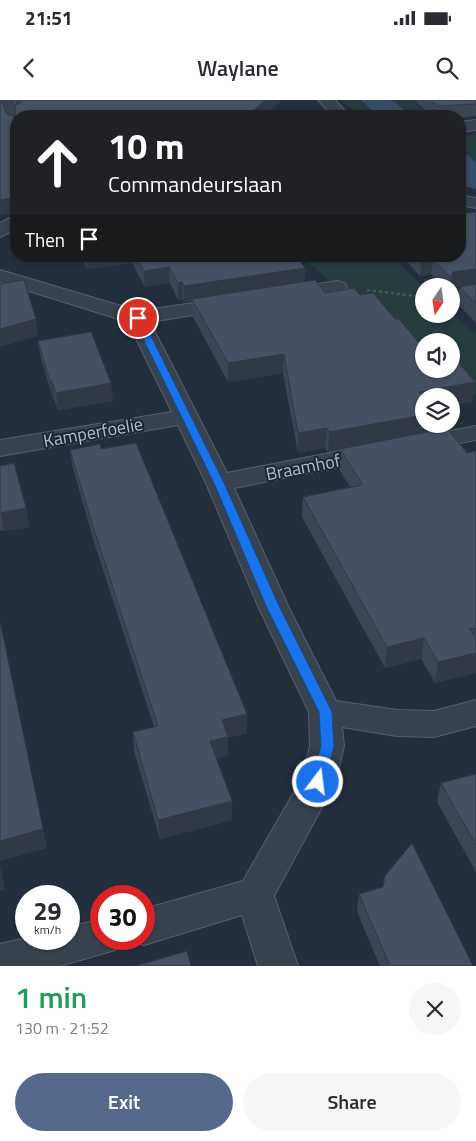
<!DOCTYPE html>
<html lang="en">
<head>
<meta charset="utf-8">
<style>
	:root { --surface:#fff; --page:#f7f7f7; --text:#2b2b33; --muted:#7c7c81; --accent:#56698c }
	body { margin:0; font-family:"Titillium Web",sans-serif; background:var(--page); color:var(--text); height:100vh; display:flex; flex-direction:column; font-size:19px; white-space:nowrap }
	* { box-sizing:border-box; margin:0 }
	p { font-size:16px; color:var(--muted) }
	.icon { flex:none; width:28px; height:28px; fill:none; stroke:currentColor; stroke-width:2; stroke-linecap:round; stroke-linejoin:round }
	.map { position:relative; height:866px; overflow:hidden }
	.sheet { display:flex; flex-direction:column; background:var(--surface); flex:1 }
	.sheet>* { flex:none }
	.banner { position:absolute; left:10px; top:10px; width:456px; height:152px; border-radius:20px; box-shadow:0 1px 4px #0004; background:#202124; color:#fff; overflow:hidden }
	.needle { width:32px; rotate:193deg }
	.fabs { position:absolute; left:415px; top:178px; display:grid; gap:10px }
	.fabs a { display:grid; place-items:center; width:45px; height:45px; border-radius:50%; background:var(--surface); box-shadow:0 1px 4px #0004; font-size:25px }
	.speed { position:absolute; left:15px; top:785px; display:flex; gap:10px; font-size:25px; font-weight:700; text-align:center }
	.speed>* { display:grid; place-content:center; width:65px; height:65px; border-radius:50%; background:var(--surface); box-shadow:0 1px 4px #0004; line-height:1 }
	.speed small { font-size:12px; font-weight:400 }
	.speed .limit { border:8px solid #d22; background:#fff; color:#111 }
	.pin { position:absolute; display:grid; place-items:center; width:42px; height:42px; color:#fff; margin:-21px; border:2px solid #fff; border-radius:50%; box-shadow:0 1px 5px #0007 }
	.me { position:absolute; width:55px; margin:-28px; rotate:15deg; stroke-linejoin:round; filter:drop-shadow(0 0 4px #0008) }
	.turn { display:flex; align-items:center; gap:18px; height:105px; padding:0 15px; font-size:22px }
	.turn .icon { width:65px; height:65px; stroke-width:2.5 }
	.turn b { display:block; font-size:35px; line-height:42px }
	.then { display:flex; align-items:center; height:48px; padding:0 15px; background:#0003; gap:10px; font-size:19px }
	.round { display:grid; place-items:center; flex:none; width:52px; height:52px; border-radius:26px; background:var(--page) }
	.overview { display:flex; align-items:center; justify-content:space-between; height:85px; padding:0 15px }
	h1 { font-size:30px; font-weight:600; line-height:38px; color:#1e9e55 }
	.button { display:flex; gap:10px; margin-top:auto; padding:10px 15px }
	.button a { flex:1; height:58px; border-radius:30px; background:var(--accent); color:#fff; font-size:20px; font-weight:600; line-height:58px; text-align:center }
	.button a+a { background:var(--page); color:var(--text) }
	.status { display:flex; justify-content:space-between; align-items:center; height:35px; padding:0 25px; background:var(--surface); direction:ltr }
	.status svg { height:14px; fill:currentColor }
	header { display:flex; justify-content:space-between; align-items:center; height:65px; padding:0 15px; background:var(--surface); font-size:22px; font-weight:600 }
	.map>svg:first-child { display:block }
</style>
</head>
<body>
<div class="status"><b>21:51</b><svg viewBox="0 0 49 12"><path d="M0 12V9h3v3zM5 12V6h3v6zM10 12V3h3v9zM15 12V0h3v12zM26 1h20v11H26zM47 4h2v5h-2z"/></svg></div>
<header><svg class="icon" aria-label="back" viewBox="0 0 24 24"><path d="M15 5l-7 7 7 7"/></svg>Waylane<svg class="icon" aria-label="search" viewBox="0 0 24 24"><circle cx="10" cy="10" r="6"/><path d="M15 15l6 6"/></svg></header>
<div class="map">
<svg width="476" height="866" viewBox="0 0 476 866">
	<rect width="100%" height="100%" fill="#242f3e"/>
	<path fill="#263c3f" d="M342 0H361L378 16H359Z
		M392 0H412L430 16H412Z
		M476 35V62L460 49V36Z
		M301 156H391L424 187V214L451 213 476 234V298L451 265V241H424V252L332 183Z"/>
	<path fill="#394c67" d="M361 0H392L412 16H378Z
		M460 49 476 62V89L460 85Z"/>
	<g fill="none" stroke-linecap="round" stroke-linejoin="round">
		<g stroke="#565f6c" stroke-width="2">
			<path id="minor" d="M0 0H14L21 16H16V29L10 27 8 24Z
				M318 0H335L350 16H333Z
				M476 20V30L460 32V22Z
				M460 95 476 98V108L460 105Z
				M16 115V129L0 137V123Z
				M0 170 138 211 229 198 236 200 239 204 236 208 150 222 227 373 376 344 385 347 389 352 385 357 376 360 234 388 289 508 336 601 397 610 434 611 476 600V626L434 637 397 636 342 627 344 646 335 683 274 796 298 866H258L242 815 144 845 130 839H144V809L243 781 301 680 310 646 309 612 259 508 206 383 178 325 0 356V340L172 312 128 222 0 182Z
				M337 181 344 183 347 187 344 191 286 201 279 199 276 195 279 191 286 189Z
				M476 326V340L419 351 410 349 407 344 410 339Z
				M101 819V839H120L115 850 60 866H0V844L26 838 69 839V827Z"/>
		</g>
		<path stroke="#44595c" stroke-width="2.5" stroke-dasharray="3 3" stroke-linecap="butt" d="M367 190 424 197
			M451 195H458"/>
		<use href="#minor" fill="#38414e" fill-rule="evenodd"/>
	</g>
	<path fill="#3b4654" d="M0 0 7 14 15 17 18 4 16 0H282L263 16H16V113L0 115Z
		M413 0H476V16L460 18V16H433Z
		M476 112V223L457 203 460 187 442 186 431 174 420 176 402 156H460Z
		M81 156H296L305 168 304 182 325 193 360 195 424 269 475 282 472 302 451 306V296H424V324H434L433 331 467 353 476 351V573L435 583 421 559 385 568 302 417 303 397 350 387 339 369 340 350 328 352 325 348 298 353 283 273 228 282 193 217 192 201 184 202 183 199 178 200 170 183 145 187 132 163 87 169Z
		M38 241 113 301 58 310 54 299H53L41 258Z
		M101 349 247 614V633L228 638V656L216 659 232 701V720L160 739 134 651 133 632 154 627 94 442 73 368 70 350Z
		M0 366 26 408 29 427 4 431 0 430Z
		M476 674V772L437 702 441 683Z
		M359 794 473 866H380L357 812Z"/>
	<path fill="#303945" d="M266 0H282L263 16H247Z
		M14 98 16 113 0 115V100Z
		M86 156H132V163L87 169Z
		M433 159 431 174 420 176 422 160Z
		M169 167 170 183 145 187 144 171Z
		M305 168 304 184 192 199V201L184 202V186Z
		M476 169V185L451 188V186H450L453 172Z
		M182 182 183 199 178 200V183Z
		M36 219 38 236 0 247V229Z
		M284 254 283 273 228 282V263Z
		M50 281H52L54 299H53Z
		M475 282 472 302 451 306V296H424V310L419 292Z
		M111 283 113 301 58 310 56 293Z
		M424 315V324H434L432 332 328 352 329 332Z
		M327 328 325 348 298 353V333Z
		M26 408 29 427 4 431 1 413Z
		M424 538 421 559 385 568 387 547Z
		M476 553V573L435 583 438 562Z
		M247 614V633L228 638V656L210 660V641L222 620Z
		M232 701V720L160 739 158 720Z
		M43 729 47 748 0 761V741Z
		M0 764 5 790 0 791Z"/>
	<path fill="#455162" stroke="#303945" d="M0 0H1L7 14 15 17 16 4H20L21 2 20 0H266L247 16H16V103L14 98 0 100Z
		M430 0H476V4L438 6Z
		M476 112V169L453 172 451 178 433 159 422 160 418 156H460V114Z
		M136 156H296L305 168 184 186 182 182 178 183 169 167 144 171Z
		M24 180 36 219 0 229V184Z
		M315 180 325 193 354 188 360 195 373 193 395 219H399L424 249V269H451V254L475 282 419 292 424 298V315L329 332 327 328 298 333 284 254 228 263 192 199Z
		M476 184V204L460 187Z
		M91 232 111 283 56 293 52 281H50L38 241Z
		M447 328 467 353 476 351V529L469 528 476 538V553L438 562 424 538 387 547 303 397 363 385 340 349Z
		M136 343 247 614 222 620 228 637 210 641 232 701 158 720 133 632 158 626 92 423 70 350 100 344 101 349Z
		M14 363 26 408 1 413 0 412V366Z
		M0 521 43 729 0 741Z
		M476 674V745L441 683Z
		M412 743 473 866H390L359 794 383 787 385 776Z
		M187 851 191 866H135Z"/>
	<path fill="#1a73e8" stroke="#114b97" d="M134 216H141L142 218 224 383 280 508 332 612 334 646 323 687 318 688 313 687 310 682 321 646 319 612 267 508 214 383 133 218Z"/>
	<g text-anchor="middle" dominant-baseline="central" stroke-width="4" stroke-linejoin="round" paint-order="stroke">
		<g font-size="18" fill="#b4bcc9" stroke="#1d2633">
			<text transform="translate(93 332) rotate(-10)">Kamperfoelie</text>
			<text transform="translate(303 367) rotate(-11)">Braamhof</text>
		</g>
	</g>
</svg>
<div class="fabs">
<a><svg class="needle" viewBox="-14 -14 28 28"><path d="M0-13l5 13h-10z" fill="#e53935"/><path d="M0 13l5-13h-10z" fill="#7c7c81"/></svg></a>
<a><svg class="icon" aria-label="sound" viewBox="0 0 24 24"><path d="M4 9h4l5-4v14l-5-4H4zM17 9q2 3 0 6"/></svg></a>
<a><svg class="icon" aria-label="layers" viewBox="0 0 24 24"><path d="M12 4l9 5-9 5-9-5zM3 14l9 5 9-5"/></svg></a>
</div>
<div class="speed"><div>29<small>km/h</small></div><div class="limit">30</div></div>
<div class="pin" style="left:138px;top:218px;background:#d93025"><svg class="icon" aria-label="arrive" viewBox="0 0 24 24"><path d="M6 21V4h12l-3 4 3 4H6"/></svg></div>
<svg class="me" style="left:318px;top:682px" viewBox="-20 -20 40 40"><circle r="17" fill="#1a73e8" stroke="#fff" stroke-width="3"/><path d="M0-11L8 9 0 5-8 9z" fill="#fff"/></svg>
<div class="banner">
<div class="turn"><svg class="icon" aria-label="ahead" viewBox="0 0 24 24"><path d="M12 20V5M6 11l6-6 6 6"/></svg><div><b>10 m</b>Commandeurslaan</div></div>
<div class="then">Then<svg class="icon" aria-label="arrive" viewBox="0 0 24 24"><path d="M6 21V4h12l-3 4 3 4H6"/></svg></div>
</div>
</div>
<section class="sheet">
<div class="overview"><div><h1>1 min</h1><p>130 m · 21:52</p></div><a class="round"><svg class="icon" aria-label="close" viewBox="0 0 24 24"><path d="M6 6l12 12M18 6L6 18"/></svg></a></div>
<div class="button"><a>Exit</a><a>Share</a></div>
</section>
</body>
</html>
